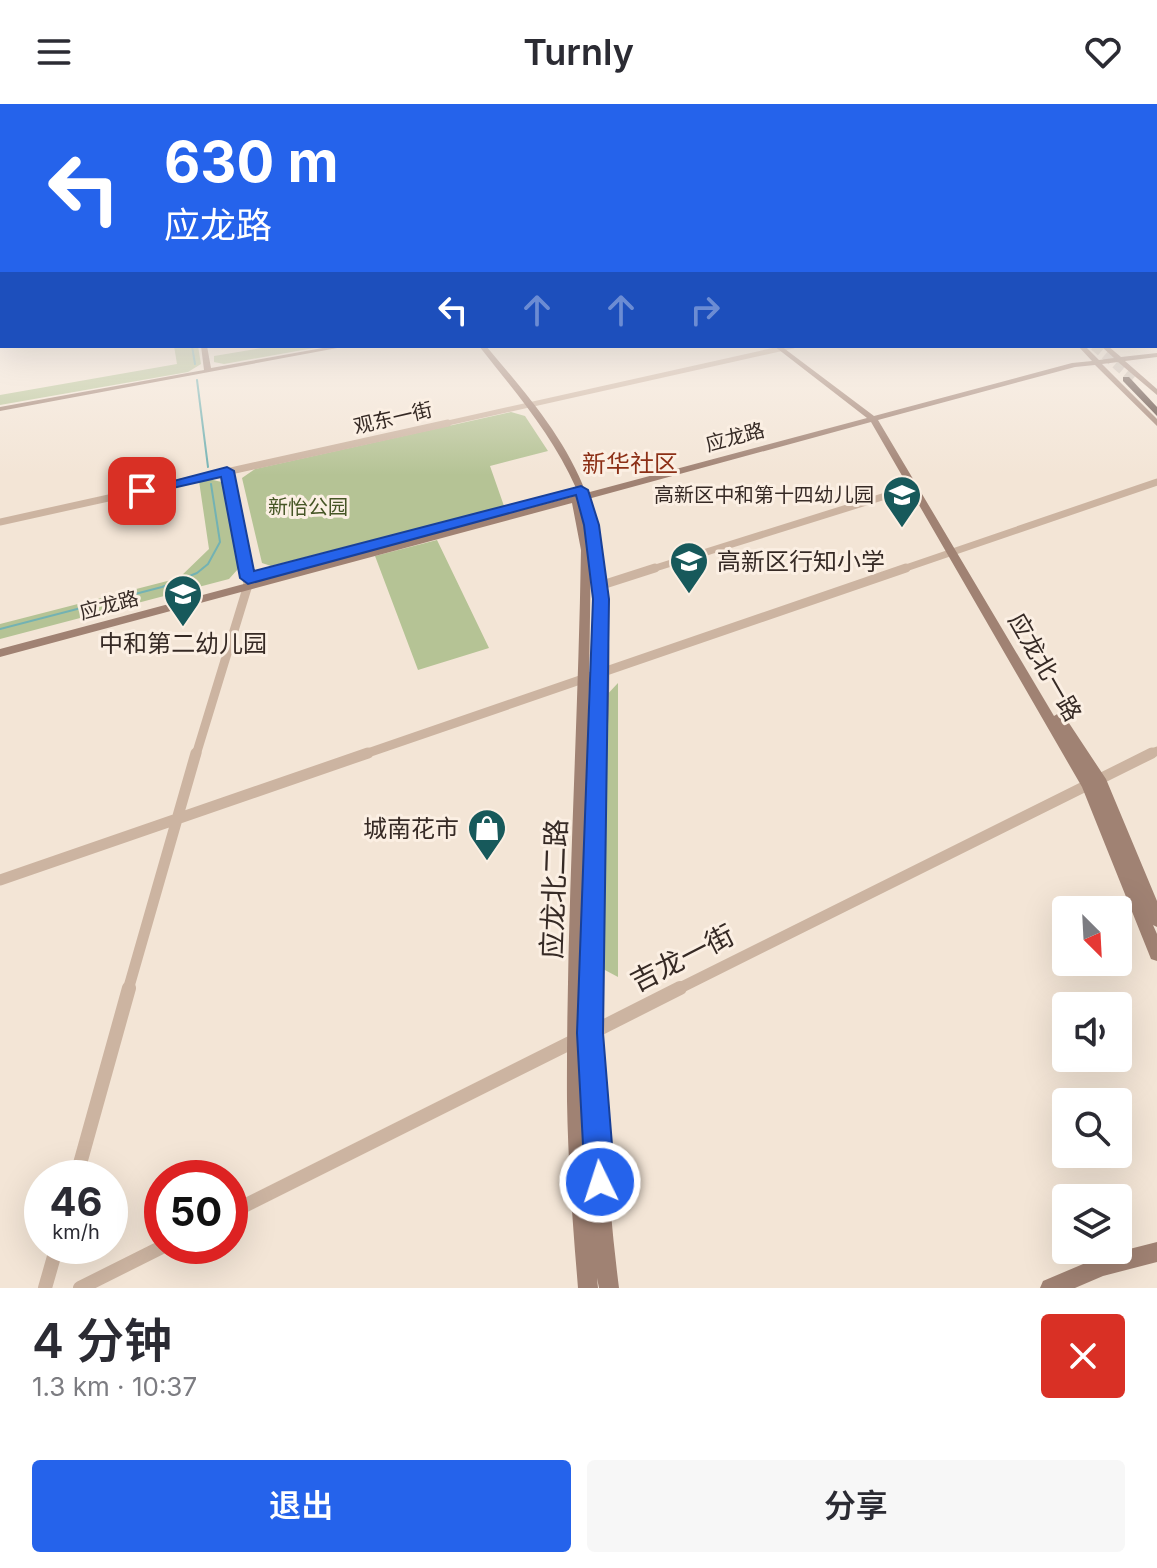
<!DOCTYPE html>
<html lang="zh">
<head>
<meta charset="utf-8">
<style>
	:root { --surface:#fff; --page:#f7f7f7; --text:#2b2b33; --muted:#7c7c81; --accent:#2563eb }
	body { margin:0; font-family:Inter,"Noto Sans SC",sans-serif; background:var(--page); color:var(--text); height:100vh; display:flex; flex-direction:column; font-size:30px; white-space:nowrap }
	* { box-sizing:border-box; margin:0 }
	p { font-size:26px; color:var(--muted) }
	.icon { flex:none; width:44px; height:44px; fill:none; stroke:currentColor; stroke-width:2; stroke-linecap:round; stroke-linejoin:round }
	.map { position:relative; height:1184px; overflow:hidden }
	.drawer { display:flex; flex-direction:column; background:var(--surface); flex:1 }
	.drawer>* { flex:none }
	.top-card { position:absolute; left:0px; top:0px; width:1158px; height:244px; box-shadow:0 8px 32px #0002; background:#2563eb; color:#fff; overflow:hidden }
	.needle { width:52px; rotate:156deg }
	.tools { position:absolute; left:1052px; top:792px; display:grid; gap:16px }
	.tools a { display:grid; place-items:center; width:80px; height:80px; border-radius:8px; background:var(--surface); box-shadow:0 8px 32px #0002; font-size:40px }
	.speed { position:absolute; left:24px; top:1056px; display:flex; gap:16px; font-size:40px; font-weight:700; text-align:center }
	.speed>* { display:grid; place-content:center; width:104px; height:104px; border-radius:50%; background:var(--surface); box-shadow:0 8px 32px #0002; line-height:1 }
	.speed small { font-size:20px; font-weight:400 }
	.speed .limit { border:12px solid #d22; background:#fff; color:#111 }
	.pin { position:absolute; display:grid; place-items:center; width:68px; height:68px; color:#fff; margin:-34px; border-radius:16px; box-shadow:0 4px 12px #0006 }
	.me { position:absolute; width:88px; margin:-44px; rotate:356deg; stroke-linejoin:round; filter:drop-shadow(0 0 6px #0008) }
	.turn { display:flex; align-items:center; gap:28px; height:168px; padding:0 32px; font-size:36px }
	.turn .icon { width:104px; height:104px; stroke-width:2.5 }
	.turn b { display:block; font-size:56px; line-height:68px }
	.lanes { display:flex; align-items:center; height:76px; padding:0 32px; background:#0003; justify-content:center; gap:40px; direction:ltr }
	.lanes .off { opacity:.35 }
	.round { display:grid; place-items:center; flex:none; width:84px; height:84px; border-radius:8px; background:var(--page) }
	.headline { display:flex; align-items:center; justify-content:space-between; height:136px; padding:0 32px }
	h1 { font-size:48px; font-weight:600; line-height:60px }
	.action { display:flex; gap:16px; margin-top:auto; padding:16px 32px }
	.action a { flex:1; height:92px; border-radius:8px; background:var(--accent); color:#fff; font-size:32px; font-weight:600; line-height:92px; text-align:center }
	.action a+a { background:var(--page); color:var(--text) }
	header { display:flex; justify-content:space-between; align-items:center; height:104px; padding:0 32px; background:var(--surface); font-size:36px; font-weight:600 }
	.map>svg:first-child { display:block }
</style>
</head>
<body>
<header><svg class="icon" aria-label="menu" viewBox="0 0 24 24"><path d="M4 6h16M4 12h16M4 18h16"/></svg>Turnly<svg class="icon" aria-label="heart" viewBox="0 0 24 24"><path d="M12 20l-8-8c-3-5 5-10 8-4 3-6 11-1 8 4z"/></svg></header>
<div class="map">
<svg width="1157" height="1184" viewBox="0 0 1157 1184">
	<rect width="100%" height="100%" fill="#f3e5d6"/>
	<path fill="#b5c395" d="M174 242H198L201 260 188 268 0 301V291L177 260Z
		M273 242H325L224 260 214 258V252Z
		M511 308 525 312 548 347 490 362 504 402 271 462 262 459 242 374 255 365Z
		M208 375 222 378 238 465 229 475 0 535V520L179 474 209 445 199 377Z
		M437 436 489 544 418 566 375 452Z
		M618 579V873L603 865V595Z"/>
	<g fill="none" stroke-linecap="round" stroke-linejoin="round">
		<path stroke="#73b2b3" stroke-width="2" d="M192 242 195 260
			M197 276 208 363
			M0 525 162 483 197 469 208 460 220 438 211 380"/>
		<path stroke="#cdc0b3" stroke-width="9" stroke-dasharray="9 5" stroke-linecap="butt" d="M1094 242 1134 276"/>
		<path stroke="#ccb4a1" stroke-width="5" d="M439 321 793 242"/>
		<path stroke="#ccb4a1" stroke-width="7" d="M227 367 245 466
			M0 418 448 319
			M649 466 914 383
			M900 466 1157 378"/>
		<path stroke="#ccb4a1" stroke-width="9" d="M599 482 655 464
			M196 651 248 481 245 464
			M362 651 906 464
			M1148 651 1157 647"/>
		<path stroke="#ccb4a1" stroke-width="11" d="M0 776 368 649
			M128 886 196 649
			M676 886 1152 649"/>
		<path stroke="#ccb4a1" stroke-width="14" d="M591 929 680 884
			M76 1074 129 884
			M230 1109 578 935
			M45 1184 57 1142
			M80 1184 164 1142"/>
		<path fill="#a08273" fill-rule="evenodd" d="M0 230H2V234H0Z
			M201 242H207L211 264 334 242H348L0 307V303L204 266Z
			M479 242H486C524 287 565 333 586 389L867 314 774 242H781L874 312 1072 259 1092 257 1078 242H1085L1099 256 1114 254 1101 242H1108L1121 253 1157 249V253L1125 257 1157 285V291L1118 258 1102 260 1157 315V322L1095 261 1075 263 878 316 1054 612 1059 609 1063 610 1106 675 1157 797V823L1153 821 1157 830V857L1151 855 1082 683 871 318 588 395C622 505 606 623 603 737 600 887 600 1035 619 1184H599L597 1174 598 1184H578C573 1122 568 1059 567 997 566 813 578 630 581 446L572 399 0 553V545L571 393 570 386 576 384C552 330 515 288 479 242ZM583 409C608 494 597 588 592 675 588 754 585 833 584 912L591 446Z
			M1157 1138V1158L1103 1172 1075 1184H1040L1043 1177 1102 1152Z"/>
		<path fill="#58433b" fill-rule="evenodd" d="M1123 273H1129L1157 303V312L1123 277Z"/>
	</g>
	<linearGradient id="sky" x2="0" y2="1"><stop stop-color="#79b3d3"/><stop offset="0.55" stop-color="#faf3ed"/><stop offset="1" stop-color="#faf3ed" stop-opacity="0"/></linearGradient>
	<rect width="1157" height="371" fill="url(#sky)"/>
	<path fill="#2563eb" stroke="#184099" stroke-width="2" d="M227 363 234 367 254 467 581 382 588 386 599 421 609 495 603 929 615 1078 610 1088 600 1093 590 1088 585 1078 577 929 593 495 584 421 576 391 248 480 240 474 221 373 142 391 135 387Z"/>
	<defs>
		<g id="school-pin" transform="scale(2)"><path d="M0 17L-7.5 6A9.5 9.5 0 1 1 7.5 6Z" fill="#17595b" stroke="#fbefe3"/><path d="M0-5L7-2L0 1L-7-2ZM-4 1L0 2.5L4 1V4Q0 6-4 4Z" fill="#fff"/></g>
		<g id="shop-pin" transform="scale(2)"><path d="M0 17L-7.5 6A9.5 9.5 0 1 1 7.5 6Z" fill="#17595b" stroke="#fbefe3"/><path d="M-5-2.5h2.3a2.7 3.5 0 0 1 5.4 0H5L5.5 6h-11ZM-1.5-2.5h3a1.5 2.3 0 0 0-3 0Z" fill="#fff"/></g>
	</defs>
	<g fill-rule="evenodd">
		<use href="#school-pin" x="902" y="391"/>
		<use href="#school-pin" x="689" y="457"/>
		<use href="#school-pin" x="183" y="490"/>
		<use href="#shop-pin" x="487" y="724"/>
	</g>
	<g text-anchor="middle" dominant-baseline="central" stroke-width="6" stroke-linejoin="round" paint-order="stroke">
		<g font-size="20" fill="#362a25" stroke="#fbefe3">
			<text transform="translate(393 314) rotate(-13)">观东一街</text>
			<text transform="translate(735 333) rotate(-15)">应龙路</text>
			<text transform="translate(109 501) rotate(-15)">应龙路</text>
		</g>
		<g font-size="20" fill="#362a25" stroke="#fbefe3" text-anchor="end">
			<text x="874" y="391">高新区中和第十四幼儿园</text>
		</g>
		<g font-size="20" fill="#465626" stroke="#fbefe3">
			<text x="308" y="403">新怡公园</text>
		</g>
		<g font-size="24" fill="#8c2f16" stroke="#fbefe3">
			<text x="630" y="359">新华社区</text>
		</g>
		<g font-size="24" fill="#362a25" stroke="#fbefe3" text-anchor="start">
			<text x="717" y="457">高新区行知小学</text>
			<text x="183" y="539" text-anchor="middle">中和第二幼儿园</text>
			<text x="459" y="724" text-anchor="end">城南花市</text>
		</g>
		<g font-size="24" fill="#362a25" stroke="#fbefe3">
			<text transform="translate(1045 563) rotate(60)">应龙北一路</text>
		</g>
		<g font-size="28" fill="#362a25" stroke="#fbefe3">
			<text transform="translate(554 785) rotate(-88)">应龙北二路</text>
			<text transform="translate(682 854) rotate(-27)">吉龙一街</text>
		</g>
	</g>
</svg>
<div class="tools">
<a><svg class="needle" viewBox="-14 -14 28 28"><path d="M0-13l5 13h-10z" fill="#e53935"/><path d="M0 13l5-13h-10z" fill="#7c7c81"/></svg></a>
<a><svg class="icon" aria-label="sound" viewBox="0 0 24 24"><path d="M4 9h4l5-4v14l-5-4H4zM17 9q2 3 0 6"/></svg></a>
<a><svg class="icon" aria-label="search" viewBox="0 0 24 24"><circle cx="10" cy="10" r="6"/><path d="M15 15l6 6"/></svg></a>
<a><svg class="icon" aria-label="layers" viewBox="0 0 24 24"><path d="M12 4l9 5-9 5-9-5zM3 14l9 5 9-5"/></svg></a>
</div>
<div class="speed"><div>46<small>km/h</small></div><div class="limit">50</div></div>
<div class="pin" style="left:142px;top:387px;background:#d93025"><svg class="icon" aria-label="arrive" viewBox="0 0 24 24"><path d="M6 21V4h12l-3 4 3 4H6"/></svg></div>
<svg class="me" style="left:600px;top:1078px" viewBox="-20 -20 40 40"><circle r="17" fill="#2563eb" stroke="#fff" stroke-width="3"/><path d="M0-11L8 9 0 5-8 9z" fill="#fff"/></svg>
<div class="top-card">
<div class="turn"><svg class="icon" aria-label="left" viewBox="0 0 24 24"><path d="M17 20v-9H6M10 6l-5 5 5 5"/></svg><div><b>630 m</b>应龙路</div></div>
<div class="lanes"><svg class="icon" aria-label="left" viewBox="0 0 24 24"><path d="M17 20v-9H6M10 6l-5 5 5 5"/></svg><svg class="icon off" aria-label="ahead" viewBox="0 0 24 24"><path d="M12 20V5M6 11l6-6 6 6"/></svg><svg class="icon off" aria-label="ahead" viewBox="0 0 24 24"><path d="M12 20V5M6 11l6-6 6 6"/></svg><svg class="icon off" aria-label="right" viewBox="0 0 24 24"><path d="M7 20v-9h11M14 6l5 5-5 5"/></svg></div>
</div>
</div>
<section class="drawer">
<div class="headline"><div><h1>4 分钟</h1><p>1.3 km · 10:37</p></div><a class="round" style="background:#d93025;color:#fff"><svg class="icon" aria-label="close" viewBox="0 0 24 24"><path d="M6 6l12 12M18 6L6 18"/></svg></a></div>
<div class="action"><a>退出</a><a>分享</a></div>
</section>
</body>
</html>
